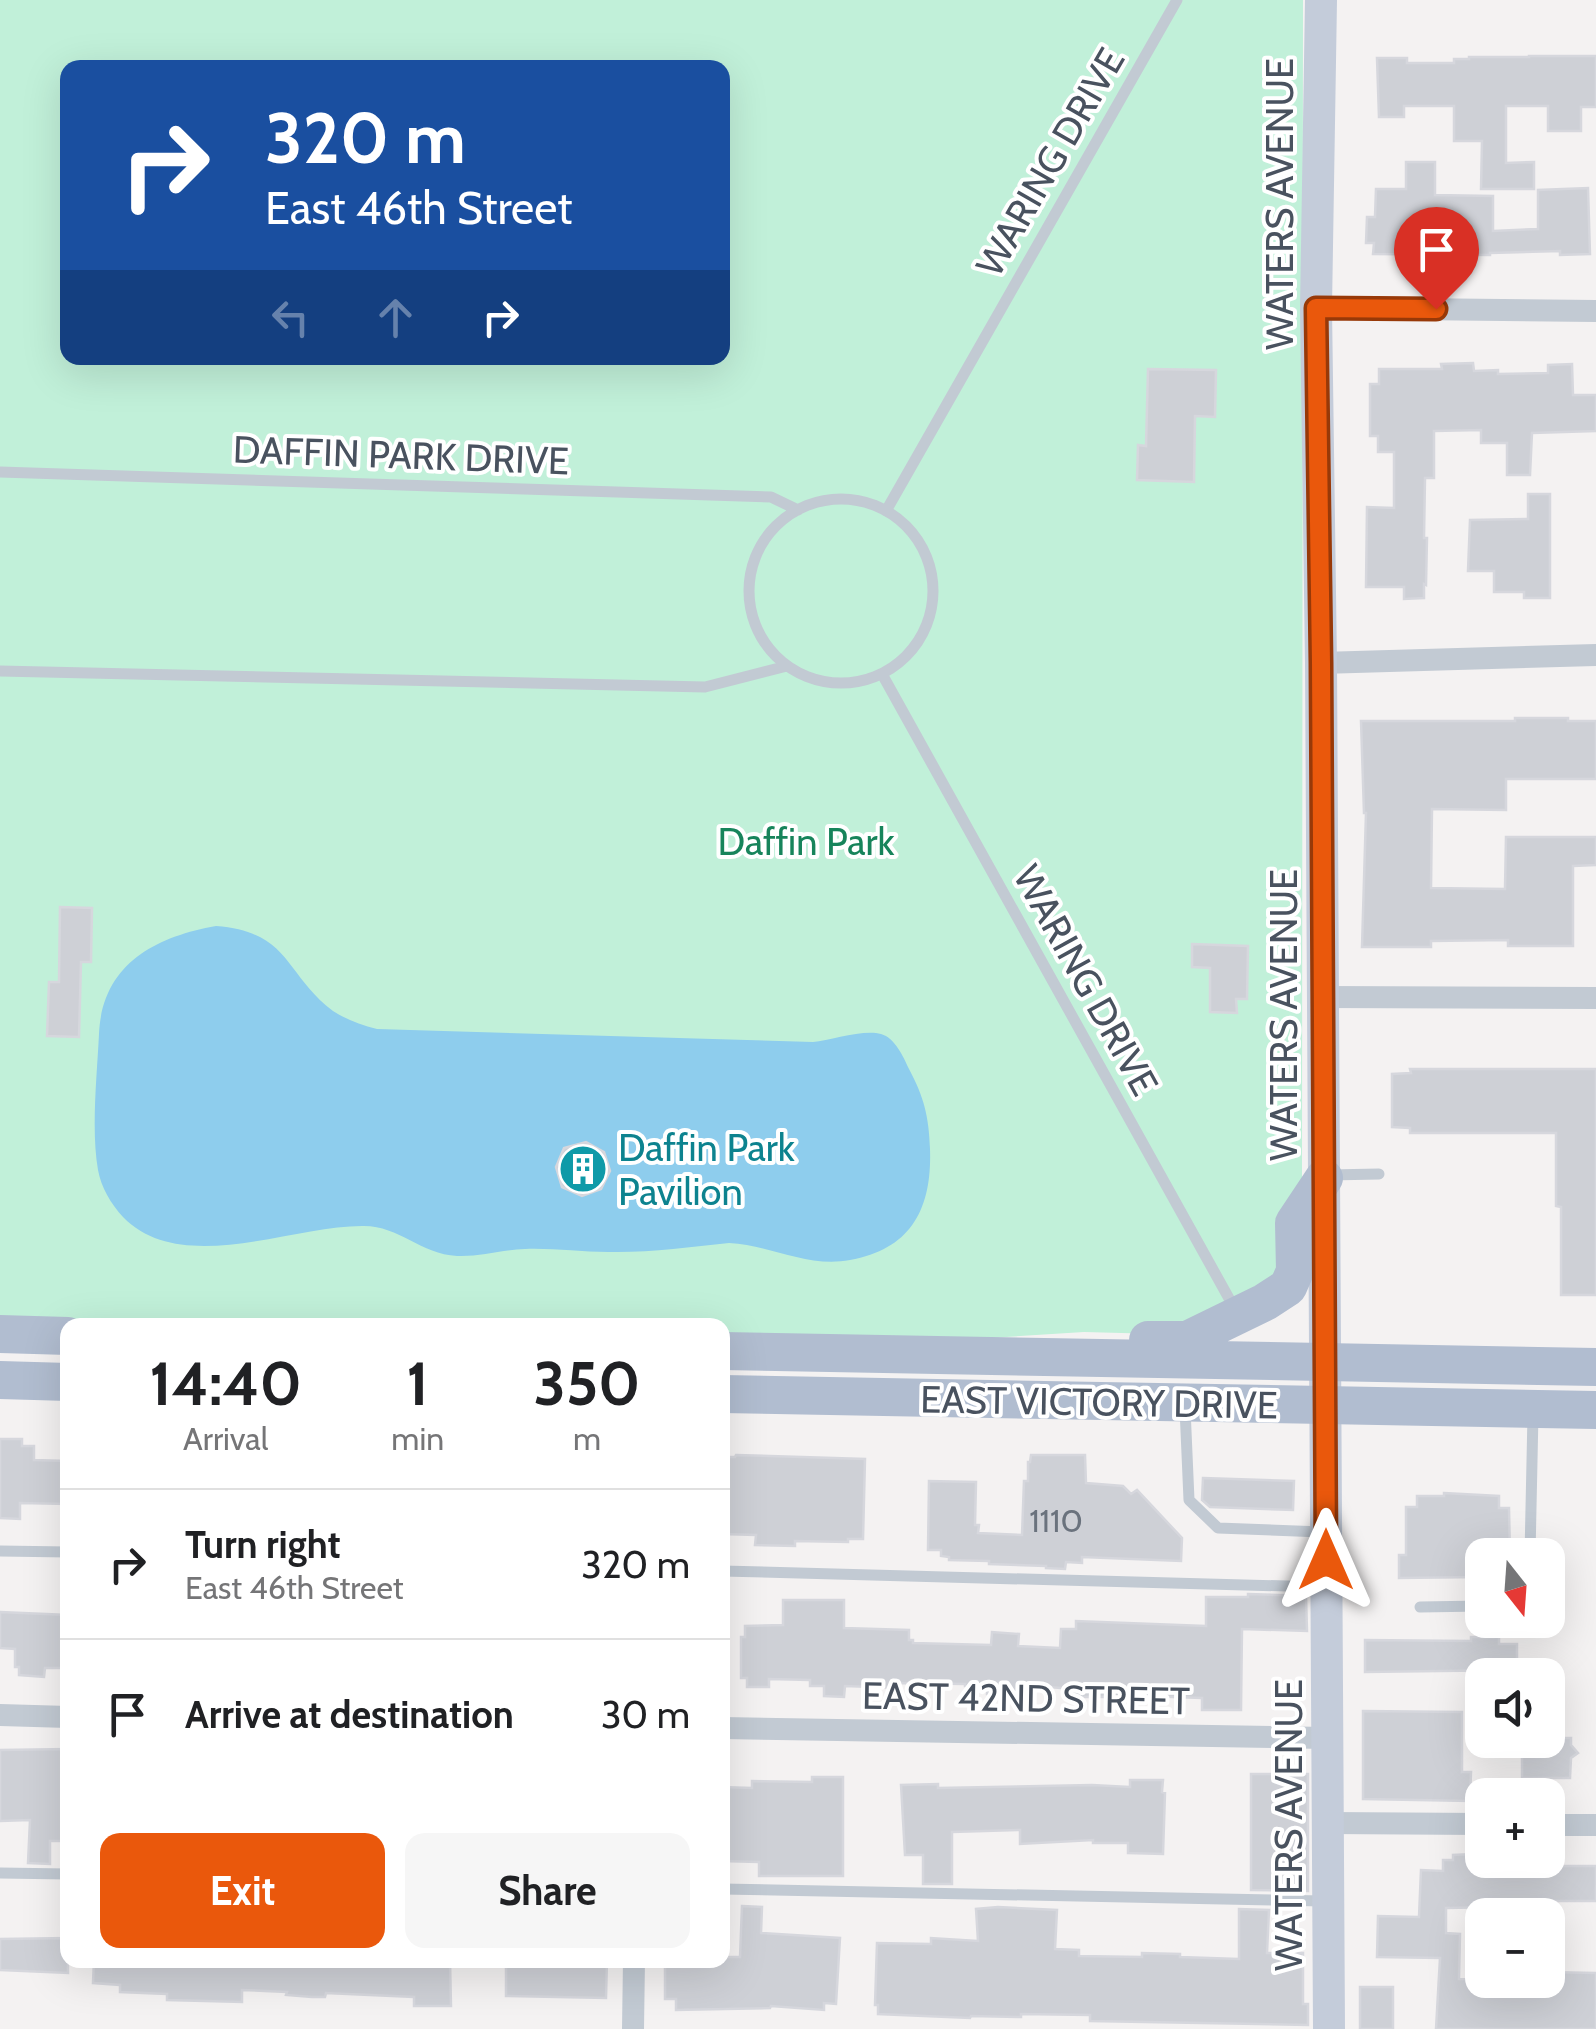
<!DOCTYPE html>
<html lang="en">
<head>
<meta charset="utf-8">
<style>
	:root { --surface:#fff; --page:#f6f6f6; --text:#202124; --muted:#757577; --line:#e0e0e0; --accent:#ea580c }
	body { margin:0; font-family:Cabin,sans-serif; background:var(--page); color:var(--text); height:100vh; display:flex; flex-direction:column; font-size:38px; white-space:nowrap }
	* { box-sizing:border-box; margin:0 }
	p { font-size:32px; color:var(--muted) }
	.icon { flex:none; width:55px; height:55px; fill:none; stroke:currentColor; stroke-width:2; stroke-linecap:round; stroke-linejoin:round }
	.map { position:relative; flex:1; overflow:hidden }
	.side { position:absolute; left:60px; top:1318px; width:670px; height:650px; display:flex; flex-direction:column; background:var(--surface); border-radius:20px; box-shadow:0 10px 40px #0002 }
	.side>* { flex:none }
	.guide { position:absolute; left:60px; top:60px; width:670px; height:305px; border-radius:20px; box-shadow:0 10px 40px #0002; background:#1a4fa0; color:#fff; overflow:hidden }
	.needle { width:65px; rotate:163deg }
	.controls { position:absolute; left:1465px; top:1538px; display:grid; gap:20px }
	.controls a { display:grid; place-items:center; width:100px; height:100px; border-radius:20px; background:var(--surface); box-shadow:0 10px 40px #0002; font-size:50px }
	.pin { position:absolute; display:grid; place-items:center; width:85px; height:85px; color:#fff; margin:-102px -42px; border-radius:50% 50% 50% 0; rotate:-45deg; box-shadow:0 0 10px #0007 }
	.pin .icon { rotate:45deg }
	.me { position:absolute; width:110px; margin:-55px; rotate:0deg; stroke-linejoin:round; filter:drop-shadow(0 0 8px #0008) }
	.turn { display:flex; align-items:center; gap:35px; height:210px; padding:0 40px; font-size:45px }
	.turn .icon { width:130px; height:130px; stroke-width:2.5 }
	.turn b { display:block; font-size:70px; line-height:85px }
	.lanes { display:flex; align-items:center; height:95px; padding:0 40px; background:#0003; justify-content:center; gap:50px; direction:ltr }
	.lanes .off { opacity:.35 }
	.eta { display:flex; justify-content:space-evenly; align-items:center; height:170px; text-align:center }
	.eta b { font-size:60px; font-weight:800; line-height:70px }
	.button { display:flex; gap:20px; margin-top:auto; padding:20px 40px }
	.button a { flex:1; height:115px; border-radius:20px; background:var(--accent); color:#fff; font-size:40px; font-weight:800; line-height:115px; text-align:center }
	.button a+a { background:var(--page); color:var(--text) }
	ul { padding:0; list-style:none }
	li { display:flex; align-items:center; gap:30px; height:150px; padding:0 40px; border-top:2px solid var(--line) }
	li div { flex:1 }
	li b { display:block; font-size:38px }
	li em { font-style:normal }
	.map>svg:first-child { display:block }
</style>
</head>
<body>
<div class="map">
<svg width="1596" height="2029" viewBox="0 0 1596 2029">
	<rect width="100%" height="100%" fill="#f4f2f2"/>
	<path fill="#c1f0d9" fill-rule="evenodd" d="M0 0H1303L1302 1188 1278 1284 1159 1334 1084 1332 928 1342 723 1338 722 1325H246L0 1318ZM68 68H722V358H68Z"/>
	<path fill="#8ecded" d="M216 926C291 932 284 974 333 1011 347 1020 361 1025 377 1029L813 1042C831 1040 864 1029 881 1034 895 1038 903 1056 909 1069 924 1097 929 1117 930 1149 932 1208 912 1249 850 1260 807 1268 771 1245 729 1243 689 1247 648 1253 608 1252 580 1252 553 1248 525 1249 502 1250 479 1257 457 1256 421 1254 399 1226 364 1226 293 1225 181 1277 123 1217 111 1204 101 1187 98 1170 91 1131 97 1075 99 1034 102 965 154 937 216 926Z"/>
	<path fill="#ced0d6" stroke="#d6d7dd" stroke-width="2.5" d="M1529 56H1596V107H1581V131H1548V106H1506V163L1534 162V189H1481L1482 141H1454V106H1404V117H1379L1377 58H1407V63H1454V59H1469V57H1529Z
		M1406 162H1435V195L1493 196V231L1538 229V190L1588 188 1590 254 1560 255V251L1490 253V255L1373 254 1374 243H1366L1367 217H1375L1376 189H1406Z
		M1473 363 1474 371 1498 370V374L1548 373V365L1572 364 1573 395H1596V431L1532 433 1530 475H1507V443H1481V430L1434 431V478H1425L1424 538H1427L1426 585 1424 584V598L1404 599V587H1366L1367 507 1394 508V452H1378V436H1370V384H1379V369H1442L1441 364Z
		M1148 369 1216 370 1215 417 1195 416 1194 482 1137 480 1138 445 1146 446Z
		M1528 494H1550V598H1524V592H1494V571H1468L1470 520 1528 519Z
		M1515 718H1568V721H1596V779H1506V810L1432 809 1431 888 1505 889 1506 837H1596V865L1573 866V946H1508V940L1431 941V947H1362L1366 813H1364L1361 721H1515Z
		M60 907 92 908 91 962H81L79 1037 47 1036 49 982H59Z
		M1192 944 1248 946 1247 999H1236L1237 1013 1210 1012V968L1192 967Z
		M1410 1069H1596V1295H1561V1207L1556 1206V1133H1410V1128L1392 1127V1074L1411 1073Z
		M586 1142 604 1152 610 1171 601 1189 582 1196 562 1187 556 1167 564 1148Z
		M0 1439H22V1446H34V1460L68 1461V1504L20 1503V1519L0 1518Z
		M736 1455 865 1459 863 1539H848V1542L795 1541V1546L755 1545 756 1535 722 1534V1457H735Z
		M1031 1455H1085L1086 1483 1123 1486 1131 1494 1137 1490 1182 1538 1181 1561 1082 1557V1563L1066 1562 1065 1569 1046 1568V1566L989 1564V1561L949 1560V1557L941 1556V1550H928L929 1481 976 1482 975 1525H979L978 1533 1022 1535 1024 1481H1028V1462H1030Z
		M1203 1478 1294 1481 1293 1510 1210 1507 1202 1500Z
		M1444 1493 1499 1496V1508H1509L1510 1555H1482V1577L1399 1578V1555H1406V1507H1417V1496H1444Z
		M1248 1594 1306 1596 1307 1631 1242 1629 1241 1710H1202V1698L1143 1696V1702L1106 1701V1697H1073V1689L1024 1685 1023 1695 987 1694V1687L965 1686V1684L898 1683 897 1688 845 1686 844 1697 824 1696V1686H810V1680L769 1679V1687H747V1678H741V1637H745V1626L783 1625V1600H844V1628L909 1630V1640H913V1643L991 1645 992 1632 1019 1634 1018 1646 1060 1648 1061 1629H1076V1621L1206 1626V1597H1248Z
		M0 1612 68 1615V1668H45L44 1677 19 1675V1667H15V1649L0 1648Z
		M1471 1637H1499V1644H1517V1670L1365 1672V1640L1471 1641Z
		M1363 1711 1462 1712V1772H1471L1470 1801 1363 1799Z
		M1548 1738H1571V1745L1578 1753 1571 1758 1570 1778H1522V1744H1548Z
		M68 1749V1841H50V1864L28 1863 30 1820 0 1821V1750Z
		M1251 1774H1308V1891L1251 1890Z
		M812 1777H843V1876H759V1862L722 1861V1787L752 1788V1781L812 1782Z
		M1130 1780H1163L1162 1792 1165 1793 1163 1854 1128 1853V1843H1093V1840L1020 1844V1830L952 1832V1884H923V1855H905L901 1785 938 1784V1788L1092 1785 1130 1787Z
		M1472 1854V1860H1481V1863H1536V1866H1596V1901H1554V1915H1501V1907L1446 1908V1933L1460 1934 1459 1979 1548 1980V1972L1596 1973V2029H1436L1440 1958 1377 1957 1378 1916 1419 1917 1421 1870 1443 1871V1860H1453V1855Z
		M742 1906 762 1907 761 1933 840 1938 836 2004 824 2003V2010L771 2006 770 2008 676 2010V1999H665V1960H722V1957H740Z
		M998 1907 1057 1910 1055 1949 1079 1950V1956L1142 1957V1953L1180 1954V1957L1239 1959V1909L1269 1910 1267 1953H1303V2004H1308V2025L1090 2021V2015L1021 2014V2017L971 2016 970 2018 878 2014V2005H875L877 1943 931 1944V1938L978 1941 976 1909Z
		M68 1938V1973L0 1970V1939Z
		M94 1960H365L415 1962V1960H450L451 2006H414V1997L326 1993 325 1997H312L286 1995 287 1992 242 1990V2002L167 2000V1994L120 1992V1985L93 1983Z
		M506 1960H607L606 1998 506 1996Z
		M1360 1987H1393V2029H1360Z"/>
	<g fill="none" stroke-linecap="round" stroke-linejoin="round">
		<path stroke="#c2cad3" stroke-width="11" d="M0 472 771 497 798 510
			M749 591a92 92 0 1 1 184 0a92 92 0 1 1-184 0Z
			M886 511 1177 0
			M0 671 705 687 787 666
			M882 674 1236 1311
			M1329 1175 1379 1174
			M1185 1408 1189 1500 1218 1528 1322 1532
			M0 1551 68 1552
			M1530 1555 1533 1414
			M722 1571 1322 1587
			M1420 1607 1482 1606
			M0 1873 68 1874
			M722 1889 1324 1901"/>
		<path stroke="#c2cad3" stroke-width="22" d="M1316 308 1596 311
			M1321 663 1596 655
			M1323 997 1596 998
			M0 1715 68 1717
			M722 1728 1327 1738
			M1328 1823 1482 1824
			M1548 1825H1596
			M633 2029 634 1960"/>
		<path stroke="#c4ccda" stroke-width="32" d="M1321 0 1316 308 1321 663 1329 2029"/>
		<path stroke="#b1bdd0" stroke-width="38" d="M0 1334 68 1336
			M1148 1340H1187L1265 1302 1288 1287 1295 1271 1294 1223 1324 1178
			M722 1351 1596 1367
			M0 1380 68 1382
			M722 1394 1596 1410"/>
	</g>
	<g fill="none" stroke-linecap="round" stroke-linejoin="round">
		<g stroke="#983908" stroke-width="25">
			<path id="route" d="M1326 1560 1321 663 1316 308 1436 309"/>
		</g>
		<use href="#route" stroke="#ea580c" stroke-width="18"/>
	</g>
	<defs>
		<g id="building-disc" transform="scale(2.5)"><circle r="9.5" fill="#0f9aa8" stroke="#fff"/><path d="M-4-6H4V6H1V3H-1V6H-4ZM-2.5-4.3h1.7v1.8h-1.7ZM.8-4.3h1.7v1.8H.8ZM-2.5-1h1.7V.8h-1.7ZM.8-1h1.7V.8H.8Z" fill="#fff"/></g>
	</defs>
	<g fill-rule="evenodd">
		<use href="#building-disc" x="583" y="1169"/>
	</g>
	<g text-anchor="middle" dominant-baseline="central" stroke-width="8" stroke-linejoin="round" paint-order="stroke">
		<g font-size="32" fill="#6a727d">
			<text x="1056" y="1520">1110</text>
		</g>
		<g font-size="38" fill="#49525f" stroke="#fff">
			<text transform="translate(1050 162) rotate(-60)">WARING DRIVE</text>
			<text transform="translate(1279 204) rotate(-90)">WATERS AVENUE</text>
			<text transform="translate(401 455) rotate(2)">DAFFIN PARK DRIVE</text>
			<text transform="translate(1086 980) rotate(61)">WARING DRIVE</text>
			<text transform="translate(1283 1015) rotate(-90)">WATERS AVENUE</text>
			<text transform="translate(1099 1402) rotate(1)">EAST VICTORY DRIVE</text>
			<text transform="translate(1026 1698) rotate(1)">EAST 42ND STREET</text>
			<text transform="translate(1288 1825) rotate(-90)">WATERS AVENUE</text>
		</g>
		<g font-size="38" fill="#17845b" stroke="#fff">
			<text x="806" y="841">Daffin Park</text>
		</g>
		<g font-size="38" fill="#0d838f" stroke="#fff" text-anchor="start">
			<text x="618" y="1147">Daffin Park<tspan x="618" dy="44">Pavilion</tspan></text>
		</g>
	</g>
</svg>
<div class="controls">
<a><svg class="needle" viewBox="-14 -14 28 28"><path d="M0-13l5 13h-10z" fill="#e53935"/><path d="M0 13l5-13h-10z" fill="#757577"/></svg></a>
<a><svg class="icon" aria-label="sound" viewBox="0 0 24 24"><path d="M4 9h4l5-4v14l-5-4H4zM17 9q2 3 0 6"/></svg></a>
<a>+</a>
<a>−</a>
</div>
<div class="pin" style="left:1436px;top:309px;background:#d93025"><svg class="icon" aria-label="arrive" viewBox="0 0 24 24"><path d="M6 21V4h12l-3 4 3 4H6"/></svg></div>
<svg class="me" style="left:1326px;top:1560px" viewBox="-20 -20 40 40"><path d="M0-17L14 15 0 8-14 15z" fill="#ea580c" stroke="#fff" stroke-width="4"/></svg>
<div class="guide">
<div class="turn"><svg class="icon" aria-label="right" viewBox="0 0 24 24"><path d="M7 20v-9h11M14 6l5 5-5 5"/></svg><div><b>320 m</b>East 46th Street</div></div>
<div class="lanes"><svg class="icon off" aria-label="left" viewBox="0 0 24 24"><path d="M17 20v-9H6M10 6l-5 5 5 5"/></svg><svg class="icon off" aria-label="ahead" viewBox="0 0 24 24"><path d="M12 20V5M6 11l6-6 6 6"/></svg><svg class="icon" aria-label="right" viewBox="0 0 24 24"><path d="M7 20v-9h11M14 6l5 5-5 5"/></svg></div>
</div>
<section class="side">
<div class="eta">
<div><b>14:40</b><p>Arrival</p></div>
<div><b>1</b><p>min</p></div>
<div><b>350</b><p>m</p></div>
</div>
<ul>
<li><svg class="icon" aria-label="right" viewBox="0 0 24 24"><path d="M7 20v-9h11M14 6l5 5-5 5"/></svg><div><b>Turn right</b><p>East 46th Street</p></div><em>320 m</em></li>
<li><svg class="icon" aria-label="arrive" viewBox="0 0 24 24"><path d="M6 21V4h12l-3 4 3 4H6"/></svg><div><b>Arrive at destination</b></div><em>30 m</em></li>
</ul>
<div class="button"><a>Exit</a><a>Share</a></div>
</section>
</div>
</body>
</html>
